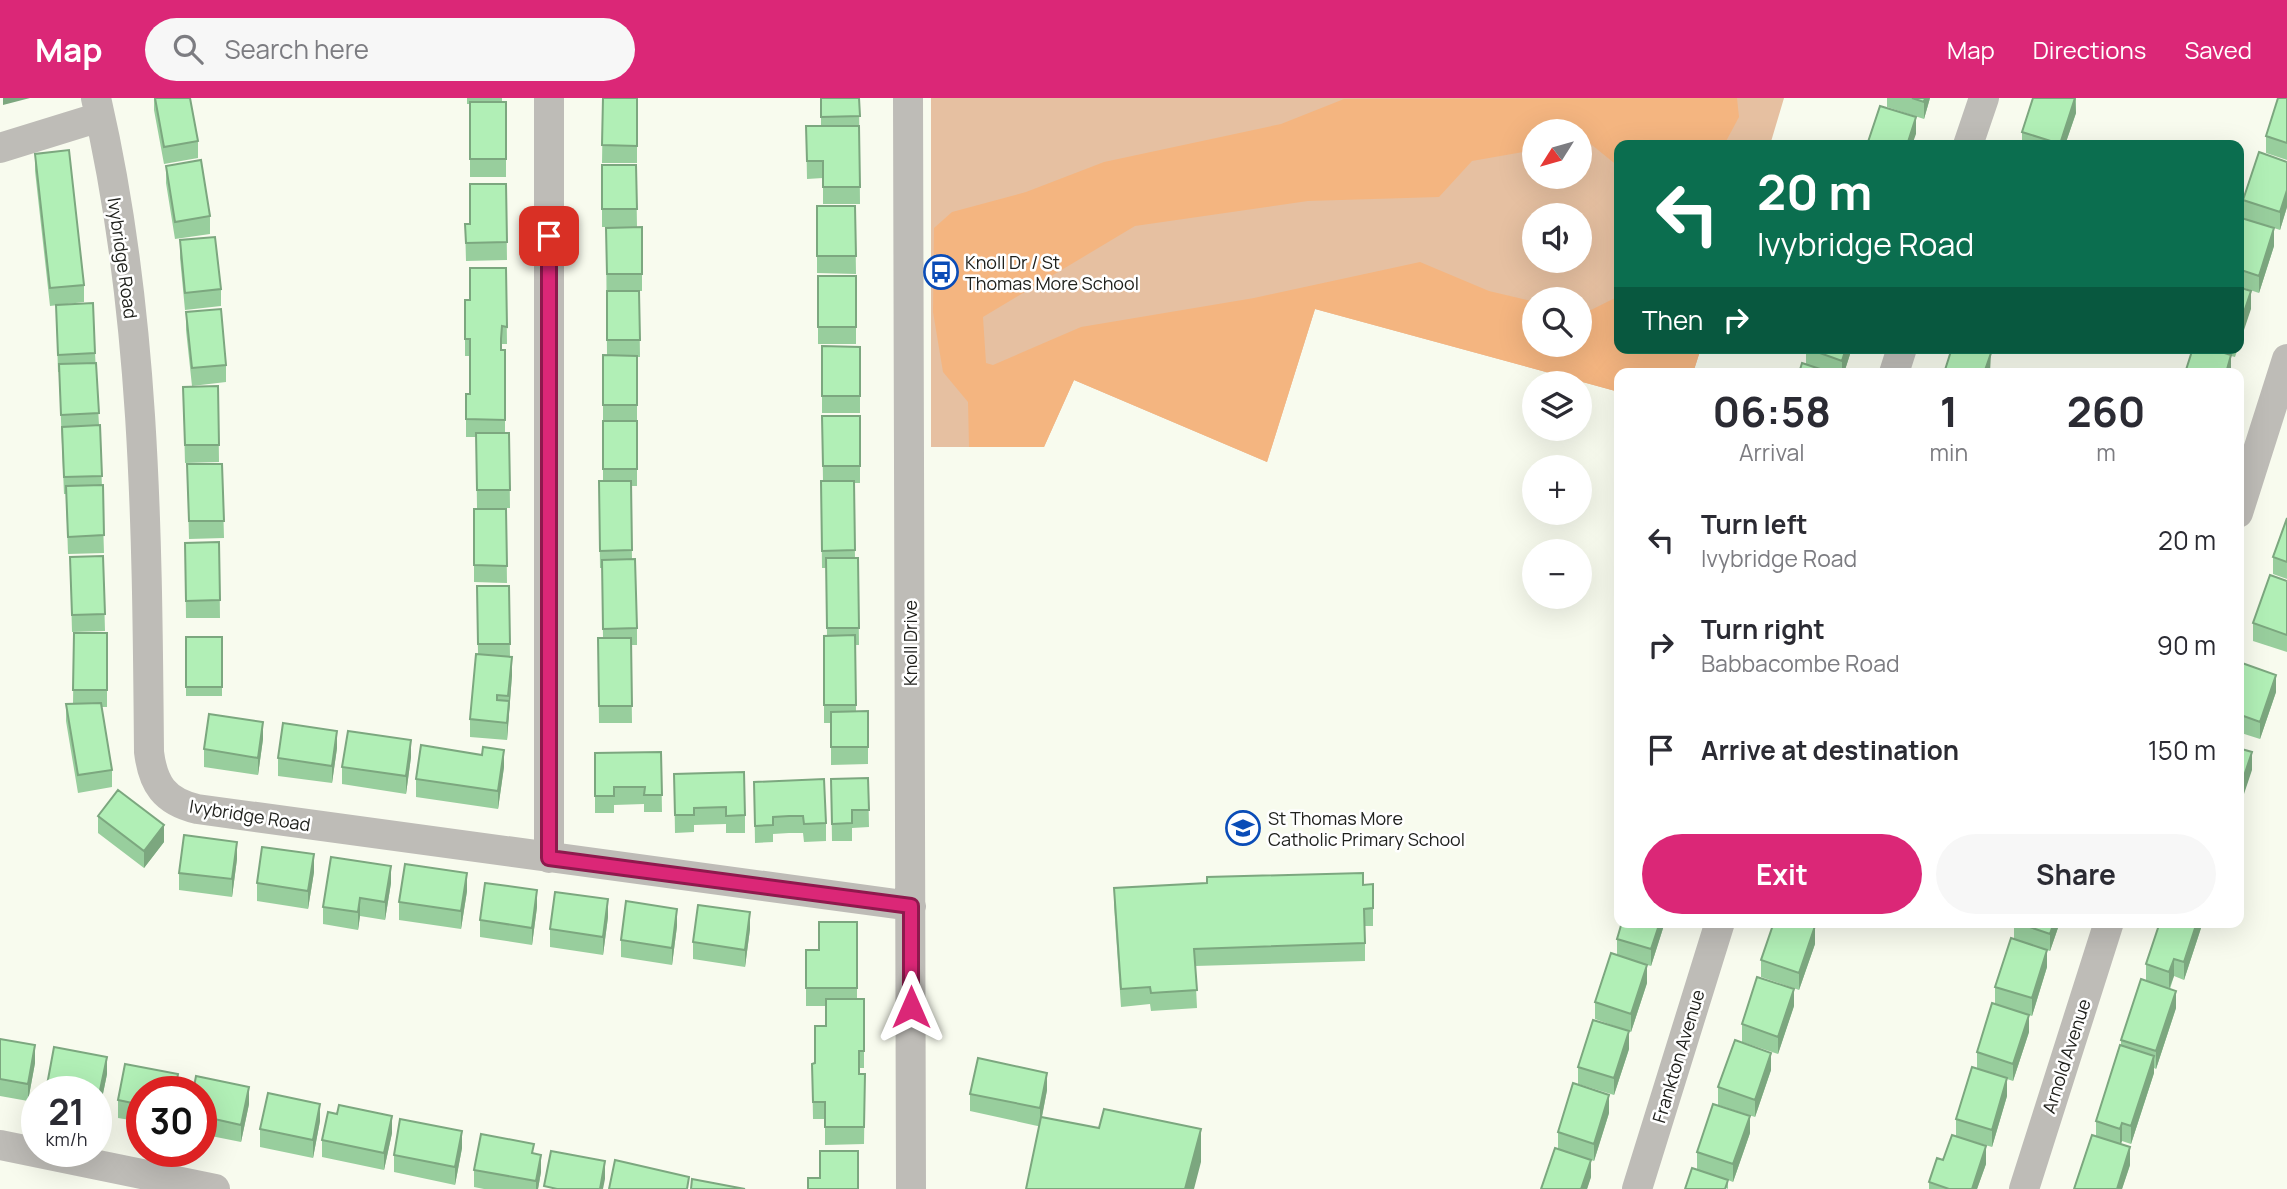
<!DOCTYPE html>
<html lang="en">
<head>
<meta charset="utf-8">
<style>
	:root { --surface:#fff; --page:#f7f7f7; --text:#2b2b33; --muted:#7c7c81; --accent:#db2777 }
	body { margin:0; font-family:Manrope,sans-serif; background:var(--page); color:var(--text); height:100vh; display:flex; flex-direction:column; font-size:26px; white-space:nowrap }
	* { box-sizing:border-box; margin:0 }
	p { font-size:23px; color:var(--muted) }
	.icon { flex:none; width:38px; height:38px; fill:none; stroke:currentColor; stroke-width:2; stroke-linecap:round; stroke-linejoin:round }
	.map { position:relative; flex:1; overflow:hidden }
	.details { position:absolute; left:1614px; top:270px; width:630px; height:560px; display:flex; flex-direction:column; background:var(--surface); border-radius:14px; box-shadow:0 7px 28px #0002 }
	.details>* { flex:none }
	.hud { position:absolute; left:1614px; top:42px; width:630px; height:214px; border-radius:14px; box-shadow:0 7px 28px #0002; background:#0b6e4f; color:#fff; overflow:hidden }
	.needle { width:46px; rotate:233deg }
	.tools { position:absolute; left:1522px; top:21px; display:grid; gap:14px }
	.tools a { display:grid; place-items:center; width:70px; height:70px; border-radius:50%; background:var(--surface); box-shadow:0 7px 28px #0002; font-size:35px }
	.speed { position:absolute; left:21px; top:978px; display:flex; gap:14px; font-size:35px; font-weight:700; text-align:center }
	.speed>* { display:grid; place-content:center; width:91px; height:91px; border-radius:50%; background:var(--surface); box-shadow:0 7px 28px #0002; line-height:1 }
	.speed small { font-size:18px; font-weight:400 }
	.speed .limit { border:10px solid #d22; background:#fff; color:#111 }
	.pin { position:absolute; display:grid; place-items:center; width:60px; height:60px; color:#fff; margin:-30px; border-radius:14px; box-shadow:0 4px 10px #0006 }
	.me { position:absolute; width:77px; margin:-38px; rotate:0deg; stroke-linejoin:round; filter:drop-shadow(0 0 5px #0008) }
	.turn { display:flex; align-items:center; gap:24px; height:147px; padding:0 28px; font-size:32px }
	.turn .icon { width:91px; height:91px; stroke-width:2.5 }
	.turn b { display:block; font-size:49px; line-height:60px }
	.then { display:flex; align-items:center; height:66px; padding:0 28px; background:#0003; gap:14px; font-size:26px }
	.eta { display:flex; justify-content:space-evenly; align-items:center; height:119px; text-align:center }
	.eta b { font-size:42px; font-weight:700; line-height:49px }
	.button { display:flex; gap:14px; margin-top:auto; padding:14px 28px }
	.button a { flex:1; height:80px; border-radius:42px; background:var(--accent); color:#fff; font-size:28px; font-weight:700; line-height:80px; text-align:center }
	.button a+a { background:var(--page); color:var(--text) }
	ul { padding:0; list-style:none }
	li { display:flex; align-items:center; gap:21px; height:105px; padding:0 28px }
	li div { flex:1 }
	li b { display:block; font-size:26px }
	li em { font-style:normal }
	header { display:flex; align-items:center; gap:42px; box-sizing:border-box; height:98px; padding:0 35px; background:var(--accent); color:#fff }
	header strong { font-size:33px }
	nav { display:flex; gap:38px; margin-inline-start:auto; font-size:24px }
	.search { width:490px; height:63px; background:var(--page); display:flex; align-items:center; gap:18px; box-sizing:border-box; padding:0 24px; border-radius:38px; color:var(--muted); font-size:26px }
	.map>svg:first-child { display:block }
</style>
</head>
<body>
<header>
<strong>Map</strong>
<div class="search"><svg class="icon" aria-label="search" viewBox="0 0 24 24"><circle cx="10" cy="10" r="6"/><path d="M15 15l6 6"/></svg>Search here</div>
<nav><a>Map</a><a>Directions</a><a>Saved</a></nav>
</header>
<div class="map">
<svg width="2287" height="1091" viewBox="0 0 2287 1091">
	<rect width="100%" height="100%" fill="#f8fbee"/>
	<path fill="#e6c0a1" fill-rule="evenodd" d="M931 0H1784L1770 47H1619V250H1701L1693 275H1619V294L1315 211 1267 364 1074 282 1044 349H931ZM1535 33H1580V79H1535ZM1535 117H1580V163H1535ZM1535 201H1580V247H1535Z"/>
	<path fill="#f4b580" d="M1737 0 1739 19 1724 47H1619V69L1587 43 1580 44V33H1535V52L1472 63 1439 99 1308 103 1135 128 983 219 986 265 993 267 1081 229 1254 200 1420 164 1489 193 1535 204V247H1580V214L1585 215 1619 198V250H1701L1693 275H1619V294L1315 211 1267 364 1074 282 1044 349H969L968 304 943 274 933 214 934 130 952 114 1026 94 1104 64 1281 26 1344 1Z"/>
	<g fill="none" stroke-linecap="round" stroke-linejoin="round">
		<path stroke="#bebcb7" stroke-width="30" d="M96 0C146 215 147 435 149 654 153 686 164 703 197 711L911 808
			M549 0V760
			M908 0 911 1091
			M1968 47 1984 0
			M0 50 100 19
			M1894 275 1902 250
			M2238 415 2287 261
			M0 1047 215 1091
			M1637 1091 1720 824
			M2024 1091 2109 824"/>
	</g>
	<path fill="#98ce9d" d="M154 0H190L198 43V60L164 66 154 12Z
		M467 0H502V4H506V79H470V6H467Z
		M603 0H638H637V65H602Z
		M821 0H859L860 106H823V80L807 81 806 28H821Z
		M1887 0H1930L1924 21 1887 9Z
		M2076 0V15L2065 47H2022V34Z
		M2287 0V62L2266 55V38Z
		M35 56 84 187V204L50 208 35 73Z
		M2287 64V109L2280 132 2243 120V102Z
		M602 67H636L637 129H602Z
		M166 68 210 118V136L175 141 166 85Z
		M506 86 507 162 466 163 465 126H470Z
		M817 108H855L856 176 817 175Z
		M2238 119 2274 148 2259 195 2238 188Z
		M642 129V193H639L640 259H637V388H631L632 462 637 530V547H631L632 625H599L598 558 603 540 602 470H600L599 383H603V257H607L606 130Z
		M180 142 221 191V208L185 212 180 160Z
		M506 170 507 246H502V252H505V335H509L510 410H477L476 339H466V296H470V258H465V202H470Z
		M818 178H856V246H818Z
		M56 207 95 255 99 327H100L104 455 68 456 66 396H64L59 274H58Z
		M186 214 226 267V284L192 288 186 232Z
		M822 248 860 249V315H822Z
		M1806 250H1852L1844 275H1799L1806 267Z
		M1979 250H2000L1998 256Z
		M2209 250H2238L2235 259 2231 258V275Z
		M218 288 219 364 185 365 183 289Z
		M822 318H860V385H854L855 460H858L859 547H855L856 613H868V666L831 667V625H824V538H827L826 470H822L821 383H823Z
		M187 366H222L224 440 189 441Z
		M474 411H506L507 485 474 484Z
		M2287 420V481L2273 476V459Z
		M219 444 220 520H186L185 445Z
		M103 458 105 533 72 534 70 459Z
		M2287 483V554L2253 543V525Z
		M477 488H509L510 559 512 577 507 642 470 639V621L478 556Z
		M74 535H107V609H102L112 672V689L78 695 66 623V606H73Z
		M186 539H222V598H186Z
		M2238 577 2276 594 2260 641 2238 634Z
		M263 641 258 677 204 669V651Z
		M337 650 332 685 278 678V660Z
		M661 654 662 714H644V706L614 707V715H595V655Z
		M482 657 504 669 498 711 416 699V681Z
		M411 659 406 696 342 686V669Z
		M674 676 745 717V735H726V726L694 727V734L675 735Z
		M868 680 869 729 852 730V743H832L831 681Z
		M754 684 826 725V743L804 744 803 735H789L773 736V744L755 745Z
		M98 718 164 744 144 770 98 735Z
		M237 761 232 799 179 792V775Z
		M314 774 308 811 257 803V785Z
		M391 785 385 822 360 818 358 832 323 826V809Z
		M1373 786V828H1365V863L1195 868 1197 910 1151 913 1150 906 1121 909 1114 807V790Z
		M467 793 461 831 399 822V804Z
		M537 809 532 847 480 839V822Z
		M608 819 603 857 550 849V831Z
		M857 824V901H864V970H859V976H865L864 1046 825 1047V1021H813L812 966 815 965 826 928V908H806V852H819Z
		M1665 824 1651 868 1640 865 1647 885 1631 934 1595 921V904L1617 857V841Z
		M2014 824H2060L2050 853 2047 852V869L2032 918 2025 916 2029 934 2013 983 2007 981V998L1992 1049 1958 1039 1986 1066 1977 1091H1929V1084L1956 1038V1021L1977 971V954L1995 906V889L2014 841Z
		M2201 824V830L2184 882 2174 878 2170 891 2176 910 2156 971 2154 970V975L2131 1046 2122 1043 2121 1046 2130 1067 2122 1091H2074L2096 1038V1023L2121 947V942L2146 883V866Z
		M677 828 672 867 621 859V842Z
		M750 831 745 869 693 861V844Z
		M1815 846 1799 892 1761 879V862Z
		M1794 908 1778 956 1742 944V926Z
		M0 941 35 965 28 1003 0 998Z
		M1629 951 1614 997 1578 986V969Z
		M1771 972 1755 1019 1718 1007V989Z
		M107 976 99 1015 96 1014V994H47V987Z
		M1047 992 1042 1019 1201 1064 970 1013V996Z
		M142 994V1024L118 1020V1002Z
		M201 994 249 1006 241 1044 201 1036Z
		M1609 1015 1594 1063 1591 1062V1079L1587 1091H1541L1558 1051V1034Z
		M337 1016 392 1035 384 1072 322 1059V1042Z
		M320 1023 313 1060 260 1049V1031Z
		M1750 1035 1733 1084 1728 1082V1091L1697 1071V1054Z
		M462 1050 455 1087 394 1074V1057Z
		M534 1055 541 1074 538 1091H484L474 1089V1072Z"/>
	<path fill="#7ca77f" d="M3 0H30L3 7Z
		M1925 0H1930L1924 21V4Z
		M2075 0 2076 15 2065 47H2060Z
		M1916 19V36L1912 47H1907Z
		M2287 92V109L2280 132V114Z
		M2274 130V148L2259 195V178Z
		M2251 193V211L2238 250V232Z
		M1846 250H1852L1844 275H1842V263Z
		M1991 255 1990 275H1984Z
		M2231 257V275H2226Z
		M512 559V577L507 642V625Z
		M2276 577V594L2260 641V624Z
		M263 624V641L258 677V660Z
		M337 633V650L332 685V668Z
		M411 642V659L406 696V678Z
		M504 652V669L498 711V693Z
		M2252 654V672L2238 714V696Z
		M164 727V744L144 770V753Z
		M237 744V761L232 799V781Z
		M314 756V774L308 811V793Z
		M391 768V785L385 822V804Z
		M467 775V793L461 831V813Z
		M537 792V809L532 847V830Z
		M360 800V818L358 832V814Z
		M608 801V819L603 857V839Z
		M677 811V828L672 867V850Z
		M750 814V831L745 869V852Z
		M1660 824H1665L1651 868V851Z
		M2054 824H2060L2050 853V836Z
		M2197 824H2201V830L2184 882V864Z
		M1815 828V846L1799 892V875Z
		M2047 852V869L2032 918V900Z
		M2174 861V878L2169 891V874Z
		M1647 867V885L1631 934V916Z
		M1794 891V908L1778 956V939Z
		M2176 893V910L2156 971V953Z
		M2029 917V934L2013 983V966Z
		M1629 933V951L1614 997V980Z
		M35 947V965L28 1003V986Z
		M1771 955V972L1755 1019V1002Z
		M2154 958V975L2131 1046V1028Z
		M107 959V976L99 1015V997Z
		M1047 975V992L1040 1028V1010Z
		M178 976V993L175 994Z
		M2007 980V998L1992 1049V1032Z
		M249 989V1006L241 1044V1027Z
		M1609 997V1015L1594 1063V1046Z
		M320 1006V1023L313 1060V1042Z
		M392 1018V1035L384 1072V1055Z
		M1750 1018V1035L1733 1084V1066Z
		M2122 1025V1043L2120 1048V1031Z
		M1201 1031V1064L1194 1091H1185Z
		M462 1033V1050L455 1087V1069Z
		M1986 1048V1066L1977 1091H1972Z
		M2130 1049V1067L2122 1091H2117Z
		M541 1057V1074L538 1091H536V1083Z
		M1591 1062V1079L1587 1091H1581Z
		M605 1063V1081L603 1091H600Z"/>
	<path fill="#b1efb6" stroke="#7ca77f" stroke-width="2" d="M155 0H190L198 43 164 49Z
		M603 0H637V48L602 47Z
		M821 0H859L860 18 821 19Z
		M1912 0H1925L1924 4Z
		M2033 0H2075L2060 46 2022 34Z
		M2278 0H2287V45L2266 38Z
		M470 4H506V61H470Z
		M1880 8 1916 19 1907 47H1867Z
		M806 28H859L860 89H823V63H807Z
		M69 52 84 187 50 190 35 56Z
		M2259 54 2287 64V92L2280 114 2243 102Z
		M201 62 210 118 175 124 166 68Z
		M602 67H636L637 111H602Z
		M470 86H506L507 144 466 145 465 126H470Z
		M817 108H855L856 158H817Z
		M2238 119 2274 130 2259 178 2238 171Z
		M642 129V176H607L606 130Z
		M215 139 221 191 185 195 180 142Z
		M470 170H506L507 229 502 228 501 241V252H505V322L466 321V296H470V241H465V202H470Z
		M818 178H856V229H818Z
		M2238 189 2251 193 2238 232Z
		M607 193H639L640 242H607Z
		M93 205 95 255 58 257 56 207Z
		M221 211 226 267 192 270 186 214Z
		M822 248 860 249V298H822Z
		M1806 250H1846L1842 263Z
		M1952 250H1977L1991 255 1984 275H1944Z
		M2193 250H2208L2231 257 2226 275H2185Z
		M603 257 637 258V307H603Z
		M96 265 99 315 61 317 59 266Z
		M1802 265 1832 275H1799Z
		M218 288 219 347H185L183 289Z
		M822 318H860V368H823Z
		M603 323H637V371H603Z
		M100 327 102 378 64 379 62 329Z
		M476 335H509L510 392H477Z
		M187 366H222L224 423H189Z
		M599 383H631L632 452 600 453Z
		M821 383H854L855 452 822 453Z
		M103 387 104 437 68 439 66 388Z
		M474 411H506L507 468 474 467Z
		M2287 420V464L2273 459Z
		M219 444 220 502 186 503 185 445Z
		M103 458 105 516 72 517 70 459Z
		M826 460H858L859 530H827Z
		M635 461 637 530 603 531 602 462Z
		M2270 477 2287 483V537L2253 525Z
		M477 488H509L510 546H478Z
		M74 535H107V592H73Z
		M855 537 856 607H824V538Z
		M186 539H222V589H186Z
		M598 540H631L632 608H599Z
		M476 556 512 559 508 598 497 597V602L509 603 507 625 470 621Z
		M2242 565 2276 577 2260 624 2238 616V577Z
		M101 605 112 672 78 677 66 606Z
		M868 613V649H831V614Z
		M209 616 263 624 258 660 204 651Z
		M283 625 337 633 332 668 278 660Z
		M348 633 411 642 406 678 342 669Z
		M421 647 482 657 483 649 504 652 498 693 416 681Z
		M2238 650 2252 654 2238 696Z
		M661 654 662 697H644L645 689H614V698H595V655Z
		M744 674 745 717 726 718V709L694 710V717H675L674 676Z
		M868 680 869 712H852V725L832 726 831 681Z
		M824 681 826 725 804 726 803 718H789L773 719V727L755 728 754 684Z
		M118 692 164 727 144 753 98 718Z
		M184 737 237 744 232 781 179 775Z
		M262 749 314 756 308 793 257 785Z
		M331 759 391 768 385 804 360 800 358 814 323 809Z
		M405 766 467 775 461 813 399 804Z
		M1363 775V787L1373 786V810L1364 811 1365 845 1194 851 1197 892 1151 895 1150 889 1121 891 1114 790 1207 785V779Z
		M485 785 537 792 532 830 480 822Z
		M555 794 608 801 603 839 550 831Z
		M626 803 677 811 672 850 621 842Z
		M698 807 750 814 745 852 693 844Z
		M819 824H857V890H806V852H819Z
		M1622 824H1660L1651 851 1617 841Z
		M1774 824H1802L1815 828 1799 875 1761 862Z
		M2015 824H2054L2050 836Z
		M2160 824H2197L2184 864 2174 861 2169 874 2146 866Z
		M2011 840 2047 852 2032 900 1995 889Z
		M1611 855 1647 867 1631 916 1595 904Z
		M1757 879 1794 891 1778 939 1742 926Z
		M2141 881 2176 893 2156 953 2121 942Z
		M826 901H864V953H859V976H865L864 1029H825V1004H813L812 966 815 965V928H826Z
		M1992 905 2029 917 2013 966 1977 954Z
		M1593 922 1629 933 1614 980 1578 969Z
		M0 941 35 947 28 986 0 981Z
		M1735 942 1771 955 1755 1002 1718 989Z
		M2120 947 2154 958 2131 1028 2122 1025 2120 1031 2096 1023Z
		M54 949 107 959 99 997H96V994H83L47 987Z
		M978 960 1047 975 1040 1010 970 996Z
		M125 966 178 976 175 994H142V1007L118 1002Z
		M1972 969 2007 980 1992 1032 1956 1021Z
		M196 978 249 989 241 1027 201 1018V994H193Z
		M1573 985 1609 997 1594 1046 1558 1034Z
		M268 995 320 1006 313 1042 260 1031Z
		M1713 1006 1750 1018 1733 1066 1697 1054Z
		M339 1007 392 1018 384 1055 322 1042 328 1014 337 1016Z
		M1104 1011 1201 1031 1185 1091H1026L1041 1019 1099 1030Z
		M400 1021 462 1033 455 1069 394 1057Z
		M481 1036 534 1046 532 1055 541 1057 536 1083 474 1072Z
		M1952 1037 1986 1048 1972 1091H1949L1929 1084 1937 1060 1943 1062Z
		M2092 1037 2130 1049 2117 1091H2074Z
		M1555 1050 1591 1062 1581 1091H1541Z
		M551 1053 605 1063 600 1091H557L544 1088Z
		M820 1053H858V1091H808V1080H820Z
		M615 1062 689 1079 687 1091H609Z
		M1692 1070 1728 1082 1725 1091H1685Z
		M692 1081 745 1091H691Z"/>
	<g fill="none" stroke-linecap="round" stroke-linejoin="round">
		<g stroke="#8e194d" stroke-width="18">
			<path id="route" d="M549 138V760L911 808V909"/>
		</g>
		<use href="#route" stroke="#db2777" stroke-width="12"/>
	</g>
	<defs>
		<g id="bus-ring" transform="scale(1.75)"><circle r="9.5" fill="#fff" stroke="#0a4cb7" stroke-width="1.5"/><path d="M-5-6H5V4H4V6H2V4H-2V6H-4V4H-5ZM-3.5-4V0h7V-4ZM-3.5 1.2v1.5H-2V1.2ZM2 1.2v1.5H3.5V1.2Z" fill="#0a4cb7"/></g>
		<g id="school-ring" transform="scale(1.75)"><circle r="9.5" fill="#fff" stroke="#0a4cb7" stroke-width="1.5"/><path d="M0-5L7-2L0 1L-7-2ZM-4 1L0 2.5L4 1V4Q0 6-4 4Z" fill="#0a4cb7"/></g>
	</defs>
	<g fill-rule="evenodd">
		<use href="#bus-ring" x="941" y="174"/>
		<use href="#school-ring" x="1243" y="730"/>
	</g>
	<g text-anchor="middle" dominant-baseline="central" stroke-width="5" stroke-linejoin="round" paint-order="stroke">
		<g font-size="18" fill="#20211d" stroke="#fff">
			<text transform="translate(123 160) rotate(82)">Ivybridge Road</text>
			<text transform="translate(910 545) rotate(-90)">Knoll Drive</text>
			<text transform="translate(250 717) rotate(9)">Ivybridge Road</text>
			<text transform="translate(1678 958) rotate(-73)">Frankton Avenue</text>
			<text transform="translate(2066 958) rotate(-72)">Arnold Avenue</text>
		</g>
		<g font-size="18" fill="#20211d" stroke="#fff" text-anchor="start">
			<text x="965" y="164">Knoll Dr / St<tspan x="965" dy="21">Thomas More School</tspan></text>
			<text x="1268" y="720">St Thomas More<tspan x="1268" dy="21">Catholic Primary School</tspan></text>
		</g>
	</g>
</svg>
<div class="tools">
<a><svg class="needle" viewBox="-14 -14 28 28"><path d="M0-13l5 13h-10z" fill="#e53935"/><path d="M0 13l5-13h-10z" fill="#7c7c81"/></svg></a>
<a><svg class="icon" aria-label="sound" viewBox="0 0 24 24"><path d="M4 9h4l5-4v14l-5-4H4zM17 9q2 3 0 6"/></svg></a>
<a><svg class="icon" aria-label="search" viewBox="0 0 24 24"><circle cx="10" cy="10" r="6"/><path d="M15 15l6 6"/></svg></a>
<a><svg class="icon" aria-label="layers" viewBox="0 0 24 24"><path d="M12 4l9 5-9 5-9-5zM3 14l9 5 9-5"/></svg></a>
<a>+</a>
<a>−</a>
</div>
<div class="speed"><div>21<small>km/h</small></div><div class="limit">30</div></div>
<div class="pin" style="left:549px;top:138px;background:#d93025"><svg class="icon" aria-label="arrive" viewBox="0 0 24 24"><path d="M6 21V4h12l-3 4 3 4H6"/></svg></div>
<svg class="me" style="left:911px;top:909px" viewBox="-20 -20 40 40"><path d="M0-17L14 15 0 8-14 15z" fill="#db2777" stroke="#fff" stroke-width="4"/></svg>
<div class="hud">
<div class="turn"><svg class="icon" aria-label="left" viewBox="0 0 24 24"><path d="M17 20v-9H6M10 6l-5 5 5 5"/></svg><div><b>20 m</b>Ivybridge Road</div></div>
<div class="then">Then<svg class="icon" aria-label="right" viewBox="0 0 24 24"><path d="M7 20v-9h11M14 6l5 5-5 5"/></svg></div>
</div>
<section class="details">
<div class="eta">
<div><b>06:58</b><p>Arrival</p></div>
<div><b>1</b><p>min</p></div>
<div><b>260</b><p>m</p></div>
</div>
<ul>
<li><svg class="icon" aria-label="left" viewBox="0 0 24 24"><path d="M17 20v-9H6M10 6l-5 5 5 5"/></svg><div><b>Turn left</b><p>Ivybridge Road</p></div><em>20 m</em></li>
<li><svg class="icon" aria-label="right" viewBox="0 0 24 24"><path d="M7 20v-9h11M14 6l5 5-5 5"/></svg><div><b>Turn right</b><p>Babbacombe Road</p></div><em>90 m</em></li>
<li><svg class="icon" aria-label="arrive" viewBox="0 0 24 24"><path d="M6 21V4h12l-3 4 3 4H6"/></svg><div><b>Arrive at destination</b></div><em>150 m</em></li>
</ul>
<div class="button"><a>Exit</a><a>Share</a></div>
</section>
</div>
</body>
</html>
